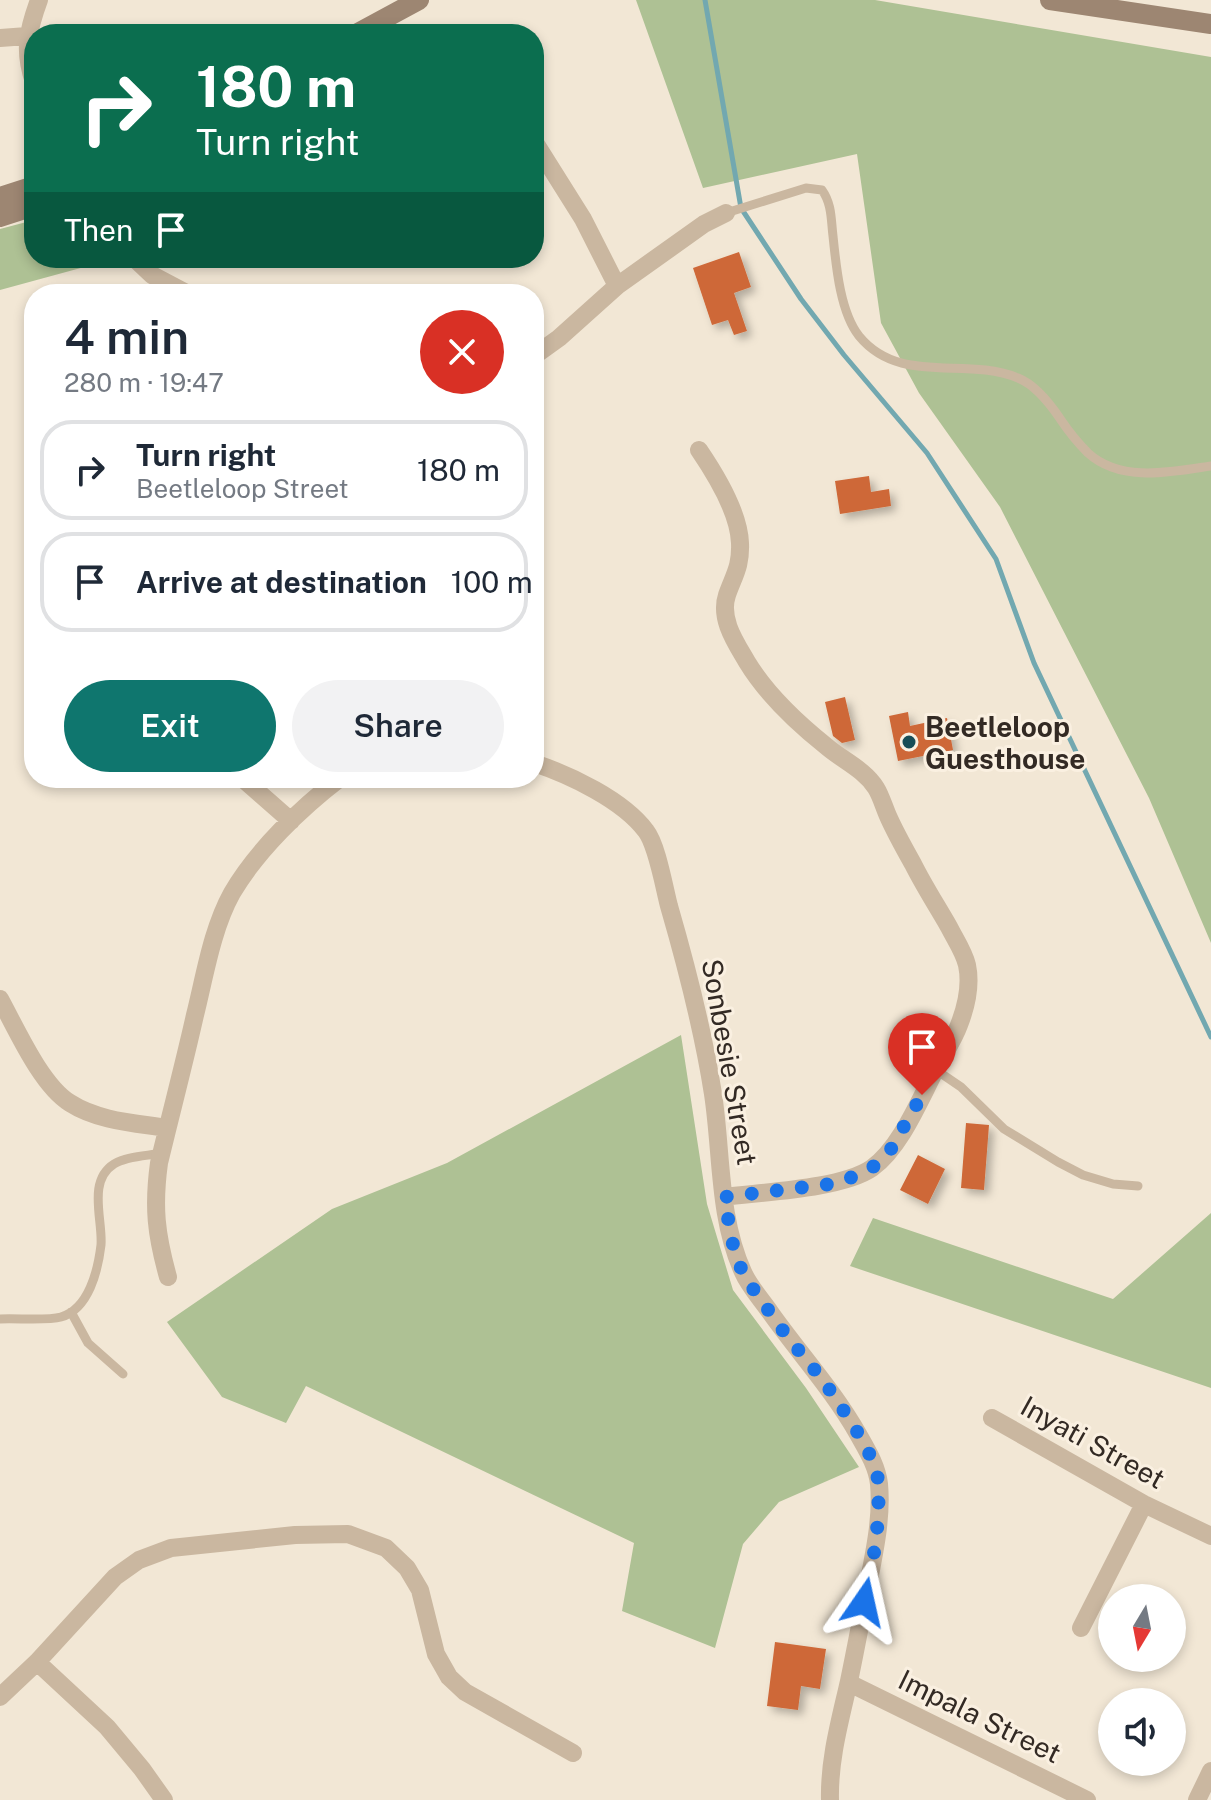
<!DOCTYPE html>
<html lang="en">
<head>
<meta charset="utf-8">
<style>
	:root { --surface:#fff; --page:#f2f2f3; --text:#1f2937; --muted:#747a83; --line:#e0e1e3; --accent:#0f766e }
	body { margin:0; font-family:"Public Sans",sans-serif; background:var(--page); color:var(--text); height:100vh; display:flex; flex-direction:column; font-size:30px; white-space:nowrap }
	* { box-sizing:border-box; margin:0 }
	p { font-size:26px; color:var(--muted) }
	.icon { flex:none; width:44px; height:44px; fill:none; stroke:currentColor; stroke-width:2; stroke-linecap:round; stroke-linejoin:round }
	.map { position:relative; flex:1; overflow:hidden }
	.side { position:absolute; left:24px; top:284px; width:520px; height:504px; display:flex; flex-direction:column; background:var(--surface); border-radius:32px; box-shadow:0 4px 12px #0003 }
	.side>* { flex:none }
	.banner { position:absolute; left:24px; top:24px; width:520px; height:244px; border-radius:32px; box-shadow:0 4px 12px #0003; background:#0b6e4f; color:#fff; overflow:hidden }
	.needle { width:52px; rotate:190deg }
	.controls { position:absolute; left:1098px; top:1584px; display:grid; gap:16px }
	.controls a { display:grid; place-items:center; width:88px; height:88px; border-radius:50%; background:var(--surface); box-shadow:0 4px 12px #0003; font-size:40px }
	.pin { position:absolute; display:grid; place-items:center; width:68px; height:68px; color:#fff; margin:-82px -34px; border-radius:50% 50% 50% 0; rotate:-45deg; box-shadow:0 0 8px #0007 }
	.pin .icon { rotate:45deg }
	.me { position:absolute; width:88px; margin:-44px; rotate:11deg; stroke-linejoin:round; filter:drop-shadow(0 0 6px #0008) }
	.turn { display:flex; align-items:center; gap:28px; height:168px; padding:0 40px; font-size:36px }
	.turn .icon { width:104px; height:104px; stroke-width:2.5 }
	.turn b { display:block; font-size:56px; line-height:68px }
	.then { display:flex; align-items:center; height:76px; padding:0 40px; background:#0003; gap:16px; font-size:30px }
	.round { display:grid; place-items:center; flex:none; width:84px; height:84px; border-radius:42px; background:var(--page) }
	.headline { display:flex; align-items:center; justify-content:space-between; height:136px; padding:0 40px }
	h1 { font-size:48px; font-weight:600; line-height:60px }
	.action { display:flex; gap:16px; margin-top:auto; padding:16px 40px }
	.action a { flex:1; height:92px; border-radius:48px; background:var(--accent); color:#fff; font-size:32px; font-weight:600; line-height:92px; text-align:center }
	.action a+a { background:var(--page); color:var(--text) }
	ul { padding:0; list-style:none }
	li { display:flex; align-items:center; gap:24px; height:100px; margin:0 16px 12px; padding:0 24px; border:4px solid var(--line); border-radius:32px }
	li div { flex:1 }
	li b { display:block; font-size:30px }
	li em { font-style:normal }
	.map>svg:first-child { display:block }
</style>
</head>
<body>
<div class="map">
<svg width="1211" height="1800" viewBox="0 0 1211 1800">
	<defs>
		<filter id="shadow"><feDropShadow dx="5" dy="5" stdDeviation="4" flood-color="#0004"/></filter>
	</defs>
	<rect width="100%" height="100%" fill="#f2e7d5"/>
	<path fill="#aec194" d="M636 0H875L1211 57V943L1149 798 1000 507 919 393 881 323 857 154 703 188Z
		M34 220V258H90L88 266 0 290V229Z
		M681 1035 707 1204 733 1290 806 1388 859 1467 779 1502 743 1544 715 1648 622 1611 634 1543 306 1386 286 1423 222 1397 167 1322 332 1209 447 1163Z
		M1211 1213V1388L850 1266 873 1218 1113 1299Z"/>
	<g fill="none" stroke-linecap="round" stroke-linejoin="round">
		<path stroke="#72a8b0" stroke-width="5" d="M705 0 741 208 801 299 844 355 927 453 996 559 1034 663 1211 1037"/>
	</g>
	<path fill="#ce6837" filter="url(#shadow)" d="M739 252 751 287 734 293 747 331 734 335 728 320 712 325 693 268Z
		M869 476 871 492 889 489 891 506 840 514 835 481Z
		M845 697 855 740 842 743 833 736 825 702Z
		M908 712 910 726 947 718 953 750 898 761 889 716Z
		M966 1123 989 1125 984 1190 961 1188Z
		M918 1155 945 1169 928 1204 900 1190Z
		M775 1642 826 1649 820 1689 801 1686 798 1710 767 1706Z"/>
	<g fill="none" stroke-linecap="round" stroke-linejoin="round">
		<path stroke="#cab7a0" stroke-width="9" d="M726 213 806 188 822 190C832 204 831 220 833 236 836 265 840 312 859 336 900 386 965 356 1018 378 1036 385 1051 405 1061 420 1069 432 1078 443 1088 453 1121 483 1171 472 1211 466
			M936 1070 961 1087 1004 1129 1058 1162 1083 1175 1113 1184 1138 1186
			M71 1312 88 1343 123 1374
			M0 1319C17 1318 47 1321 61 1317 89 1309 98 1270 101 1245 103 1220 87 1181 114 1164 127 1156 147 1156 162 1153"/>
		<path stroke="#cab7a0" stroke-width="18" d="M0 38 27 36
			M34 82C23 51 28 30 39 0
			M534 141 583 219 617 286
			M134 258 152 275 188 294
			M534 356 559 338 617 286 704 224 726 213
			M699 450C716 475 739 513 740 543 741 567 734 575 727 595 719 619 736 643 747 662 767 695 796 722 826 746 842 760 864 769 876 788 881 796 884 807 888 816 895 832 904 848 913 864 924 886 937 906 949 927 955 939 964 952 967 965 971 984 966 1007 959 1025 954 1039 944 1054 937 1067 920 1099 901 1147 872 1168 842 1189 761 1192 724 1197
			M534 519 535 525
			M534 763C570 775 623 800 646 831 657 845 664 887 669 906 687 968 703 1030 713 1094 722 1153 718 1217 743 1272 749 1286 761 1299 770 1312 799 1353 833 1390 858 1434 867 1450 877 1466 879 1484 882 1516 875 1549 869 1580 862 1614 856 1648 849 1681 840 1721 829 1759 830 1800
			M242 778 291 821
			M0 999C17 1030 41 1085 70 1103 98 1121 135 1123 167 1128
			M168 1277C156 1234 153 1207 159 1163 171 1113 184 1064 195 1015 205 975 212 929 232 893 257 850 301 808 340 778
			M992 1418 1144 1504 1211 1536
			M1081 1628 1144 1504
			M37 1662 107 1727 142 1769 164 1800
			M849 1683 1087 1800
			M0 1697 37 1662 115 1577 139 1560 171 1548 295 1535 348 1534 386 1548 407 1568 420 1590 436 1654 449 1677 465 1692 573 1753
			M1197 1800 1211 1771"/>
		<path stroke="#9d8672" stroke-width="20" d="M1050 0 1211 24
			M356 34 419 0
			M0 197 34 186
			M0 217 34 206"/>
	</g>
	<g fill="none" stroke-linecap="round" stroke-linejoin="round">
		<path stroke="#1a73e8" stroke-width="14" stroke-dasharray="0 25.2" d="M864 1602 875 1548 878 1520 879 1482 871 1457 854 1426 823 1380 786 1335 744 1276 734 1250 724 1197 831 1184 856 1176 872 1168 891 1149 922 1095"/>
	</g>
	<circle fill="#184d57" stroke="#faf0e1" stroke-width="3" cx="909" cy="742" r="8"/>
	<g text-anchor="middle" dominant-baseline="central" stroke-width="6" stroke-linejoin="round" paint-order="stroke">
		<g font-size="28" font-weight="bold" fill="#332a24" stroke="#faf0e1" text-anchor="start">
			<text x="925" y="726">Beetleloop<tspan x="925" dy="32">Guesthouse</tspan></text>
		</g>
		<g font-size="28" fill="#332a24" stroke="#faf0e1">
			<text transform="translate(730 1062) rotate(80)">Sonbesie Street</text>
			<text transform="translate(1093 1442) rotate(29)">Inyati Street</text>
			<text transform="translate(980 1716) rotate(26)">Impala Street</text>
		</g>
	</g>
</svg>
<div class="controls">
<a><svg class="needle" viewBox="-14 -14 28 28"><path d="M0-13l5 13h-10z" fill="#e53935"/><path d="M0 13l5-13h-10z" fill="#747a83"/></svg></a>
<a><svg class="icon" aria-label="sound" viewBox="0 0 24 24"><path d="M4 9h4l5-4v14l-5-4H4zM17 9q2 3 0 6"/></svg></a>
</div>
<div class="pin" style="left:922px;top:1095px;background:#d93025"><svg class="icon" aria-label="arrive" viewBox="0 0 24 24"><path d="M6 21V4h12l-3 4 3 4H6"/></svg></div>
<svg class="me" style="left:864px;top:1602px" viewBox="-20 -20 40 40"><path d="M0-17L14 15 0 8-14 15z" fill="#1a73e8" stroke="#fff" stroke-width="4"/></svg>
<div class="banner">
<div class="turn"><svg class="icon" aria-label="right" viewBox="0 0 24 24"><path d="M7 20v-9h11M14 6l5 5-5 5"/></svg><div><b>180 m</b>Turn right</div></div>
<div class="then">Then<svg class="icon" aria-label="arrive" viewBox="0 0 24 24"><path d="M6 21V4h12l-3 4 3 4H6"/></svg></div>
</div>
<section class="side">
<div class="headline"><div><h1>4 min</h1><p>280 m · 19:47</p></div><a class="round" style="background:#d93025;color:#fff"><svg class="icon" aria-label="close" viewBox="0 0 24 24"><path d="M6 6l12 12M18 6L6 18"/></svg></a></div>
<ul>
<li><svg class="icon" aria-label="right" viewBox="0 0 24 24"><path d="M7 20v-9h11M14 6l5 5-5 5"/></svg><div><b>Turn right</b><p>Beetleloop Street</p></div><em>180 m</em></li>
<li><svg class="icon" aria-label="arrive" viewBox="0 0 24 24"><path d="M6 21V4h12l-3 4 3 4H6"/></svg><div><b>Arrive at destination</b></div><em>100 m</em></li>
</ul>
<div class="action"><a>Exit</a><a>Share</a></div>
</section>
</div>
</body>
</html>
